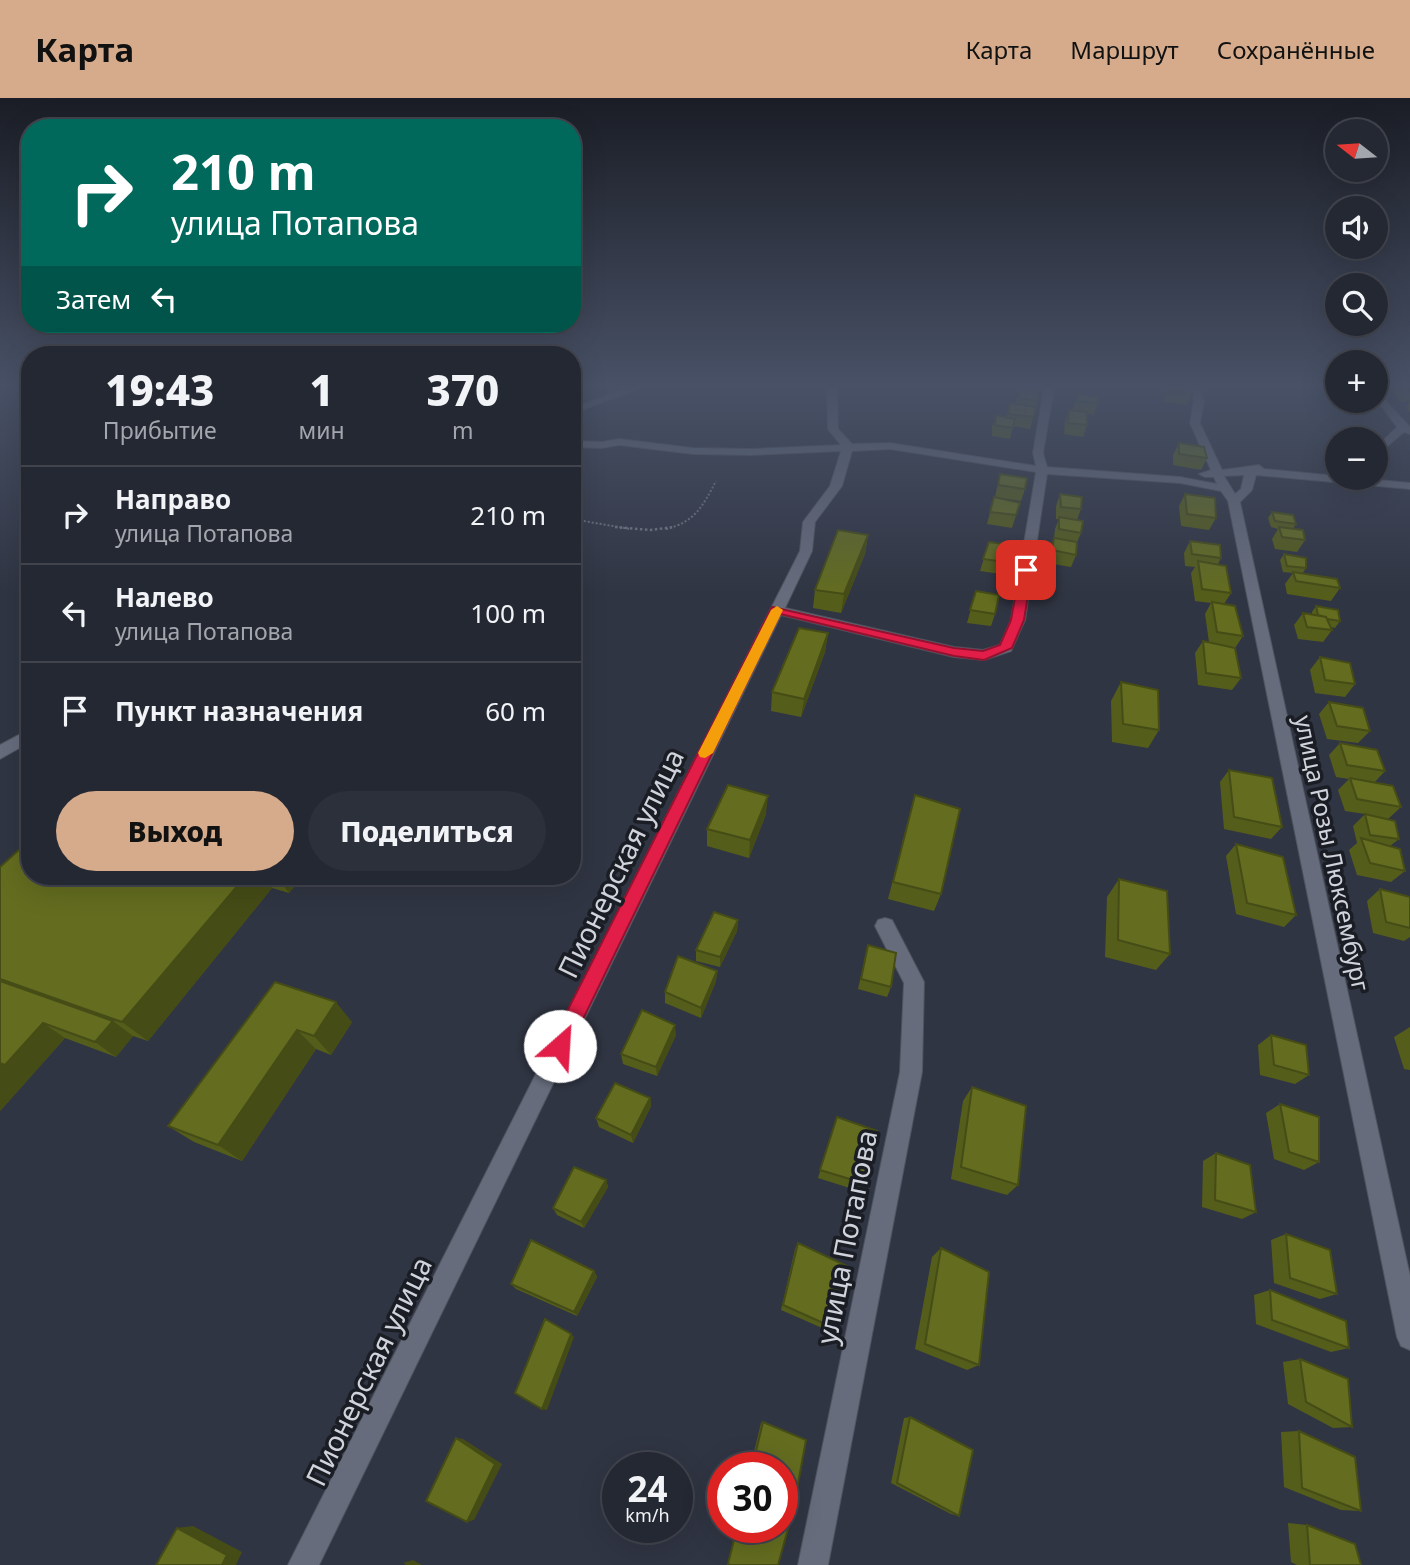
<!DOCTYPE html>
<html lang="ru">
<head>
<meta charset="utf-8">
<style>
	:root { --surface:#242832; --page:#2c303a; --text:#f1f3f6; --muted:#a3a6ac; --line:#41444d; --accent:#d6ab8b }
	body { margin:0; font-family:"Noto Sans",sans-serif; background:var(--page); color:var(--text); height:100vh; display:flex; flex-direction:column; font-size:26px; white-space:nowrap }
	* { box-sizing:border-box; margin:0 }
	p { font-size:23px; color:var(--muted) }
	.icon { flex:none; width:38px; height:38px; fill:none; stroke:currentColor; stroke-width:2; stroke-linecap:round; stroke-linejoin:round }
	.map { position:relative; flex:1; overflow:hidden }
	.panel { position:absolute; left:21px; top:248px; width:560px; height:539px; display:flex; flex-direction:column; background:var(--surface); border-radius:28px; box-shadow:0 7px 28px #0002,0 0 0 2px var(--line) }
	.panel>* { flex:none }
	.banner { position:absolute; left:21px; top:21px; width:560px; height:214px; border-radius:28px; box-shadow:0 7px 28px #0002,0 0 0 2px var(--line); background:#00695c; color:#fff; overflow:hidden }
	.needle { width:46px; rotate:287deg }
	.fabs { position:absolute; left:1325px; top:21px; display:grid; gap:14px }
	.fabs a { display:grid; place-items:center; width:63px; height:63px; border-radius:50%; background:var(--surface); box-shadow:0 7px 28px #0002,0 0 0 2px var(--line); font-size:35px }
	.speed { position:absolute; left:602px; top:1354px; display:flex; gap:14px; font-size:35px; font-weight:700; text-align:center }
	.speed>* { display:grid; place-content:center; width:91px; height:91px; border-radius:50%; background:var(--surface); box-shadow:0 7px 28px #0002,0 0 0 2px var(--line); line-height:1 }
	.speed small { font-size:18px; font-weight:400 }
	.speed .limit { border:10px solid #d22; background:#fff; color:#111 }
	.pin { position:absolute; display:grid; place-items:center; width:60px; height:60px; color:#fff; margin:-30px; border-radius:14px; box-shadow:0 4px 10px #0006 }
	.me { position:absolute; width:77px; margin:-38px; rotate:26deg; stroke-linejoin:round; filter:drop-shadow(0 0 5px #0008) }
	.turn { display:flex; align-items:center; gap:24px; height:147px; padding:0 35px; font-size:32px }
	.turn .icon { width:91px; height:91px; stroke-width:2.5 }
	.turn b { display:block; font-size:49px; line-height:60px }
	.then { display:flex; align-items:center; height:66px; padding:0 35px; background:#0003; gap:14px; font-size:26px }
	.eta { display:flex; justify-content:space-evenly; align-items:center; height:119px; text-align:center }
	.eta b { font-size:42px; font-weight:800; line-height:49px }
	.action { display:flex; gap:14px; margin-top:auto; padding:14px 35px }
	.action a { flex:1; height:80px; border-radius:42px; background:var(--accent); color:#111; font-size:28px; font-weight:800; line-height:80px; text-align:center }
	.action a+a { background:var(--page); color:var(--text) }
	ul { padding:0; list-style:none }
	li { display:flex; align-items:center; gap:21px; height:98px; padding:0 35px; border-top:2px solid var(--line) }
	li div { flex:1 }
	li b { display:block; font-size:26px }
	li em { font-style:normal }
	header { display:flex; align-items:center; gap:42px; box-sizing:border-box; height:98px; padding:0 35px; background:var(--accent); color:#111 }
	header strong { font-size:33px }
	nav { display:flex; gap:38px; margin-inline-start:auto; font-size:24px }
	.map>svg:first-child { display:block }
</style>
</head>
<body>
<header>
<strong>Карта</strong>
<nav><a>Карта</a><a>Маршрут</a><a>Сохранённые</a></nav>
</header>
<div class="map">
<svg width="1410" height="1467" viewBox="0 0 1410 1467">
	<rect width="100%" height="100%" fill="#303543"/>
	<g fill="none" stroke-linecap="round" stroke-linejoin="round">
		<g stroke="#4f535f" stroke-width="2">
			<path id="minor" d="M626 290H640L572 316V310Z
				M827 290H837L838 331 852 346 890 345 1036 368 1033 355 1044 290H1054L1043 355 1047 369 1180 379 1217 386 1214 379H1205L1199 376 1211 372 1190 325 1194 303 1190 290H1200L1204 303 1200 325 1222 372 1259 367 1264 371 1410 385V391L1256 377 1252 392 1240 404 1410 1178V1252L1401 1248 1397 1239 1228 403 1221 393 1180 385 1047 376 1025 522 1011 553 984 562 954 559 781 517 319 1467H288L800 453 803 424 830 388 841 353 751 357 693 356 619 347 602 350 572 349V343L602 344 619 341 693 350 751 351 841 347 828 331ZM890 351 1036 374 1011 522 1000 547 983 552 954 549 785 510 812 453 815 424 842 388 852 353ZM1244 377 1241 391 1235 396 1224 378Z
				M1376 292 1410 329V336L1404 334 1376 358V350L1397 329 1376 301Z
				M30 631V644L0 661V647Z
				M885 820 892 822 924 884 922 974 828 1467H798L900 974 904 885 875 828 878 822Z"/>
		</g>
		<path stroke="#737783" stroke-width="2" stroke-dasharray="2 2" stroke-linecap="butt" d="M572 421 630 431
			M666 431C695 424 703 408 716 383"/>
		<path stroke="#737783" stroke-width="2.5" stroke-dasharray="2.5 2.5" stroke-linecap="butt" d="M615 429 650 432 674 429"/>
		<use href="#minor" fill="#666c7c" fill-rule="evenodd"/>
	</g>
	<path fill="#555d1b" d="M1019 290 1038 303 1030 331 1013 328 1010 341 992 338V329L996 317 1006 319 1010 305 1015 306Z
		M1163 290H1191L1192 296 1187 307 1164 304 1162 293Z
		M1395 290H1410V304L1399 303 1393 293Z
		M1077 296 1098 305 1094 317 1087 316V327L1083 339 1064 336 1065 323 1069 312 1072 313Z
		M1410 304V314L1406 309Z
		M1179 345 1207 360 1201 372 1173 367V357Z
		M1000 376 1025 391 1021 403 995 399Z
		M1060 396 1081 411 1077 422 1081 435 1077 444 1076 457 1071 469 1047 465 1049 452 1054 440 1055 431 1059 421H1056V408Z
		M1185 396 1216 420 1209 432 1181 428 1179 408Z
		M994 399 1020 405 1012 430 987 426Z
		M1272 414 1296 426 1293 431 1305 442 1297 454 1275 451 1272 441 1278 431 1271 429 1268 420Z
		M868 437 865 456 841 515 813 510 815 492Z
		M1190 443 1221 460 1218 466 1231 495 1224 506 1243 538 1235 550 1241 580 1232 592 1198 587 1195 555 1203 543 1209 544 1205 516 1211 505 1195 503 1191 475 1195 469 1185 468 1184 455Z
		M989 444 1011 447 1001 476 980 473Z
		M1284 456 1306 470 1302 476 1340 490 1331 503 1287 496 1285 486 1293 475 1283 474 1280 462Z
		M976 493 995 516 991 528 967 525Z
		M1316 508 1340 523 1335 530 1331 529 1332 532 1323 544 1298 541 1294 527 1303 515 1312 516V514Z
		M828 535 825 554 801 619 771 613 772 594Z
		M1320 559 1355 586 1345 599 1315 595 1310 572Z
		M1121 584 1159 632 1148 650 1112 644 1111 603Z
		M1329 604 1370 633 1358 645 1327 641 1319 616Z
		M1340 645 1385 673 1374 685 1401 709 1388 721 1376 719 1399 741 1390 748 1405 773 1391 784 1357 777 1349 752 1357 745 1353 728 1365 716 1345 713 1338 692 1349 681 1336 679 1329 657Z
		M1229 672 1282 729 1271 741 1224 731 1220 684Z
		M915 697 941 796 934 813 888 801Z
		M766 716 749 760 707 748V731Z
		M1236 746 1296 817 1284 829 1236 816 1226 758Z
		M0 769 30 779H302L289 795 272 790 148 943 133 938 116 959 65 940 0 1013Z
		M1119 781 1170 856 1156 872 1105 859 1107 799Z
		M1380 791 1410 799V839L1404 843 1373 835 1367 803Z
		M738 822 737 833 720 869 696 863V852Z
		M868 847 891 889 887 899 858 891Z
		M717 873 716 883 701 920 665 905V894Z
		M275 884 352 924 331 957 316 951 242 1063 194 1044 168 1028Z
		M1410 929V972L1404 971 1394 939Z
		M676 937 657 978 623 966 621 956Z
		M1271 937 1309 977 1295 986 1260 977 1258 947Z
		M972 989 1018 1087 1007 1097 951 1081 963 1003Z
		M650 1000 651 1008 633 1045 599 1029 596 1020Z
		M1280 1006 1319 1064 1304 1072 1274 1061 1266 1015Z
		M837 1019 863 1085 859 1093 818 1080Z
		M1216 1055 1256 1114 1242 1121 1202 1109 1203 1063Z
		M606 1082 608 1089 584 1130 557 1117 553 1110Z
		M1286 1136 1337 1196 1320 1201 1274 1185 1271 1142Z
		M798 1145 832 1229 829 1233 781 1212 795 1151Z
		M941 1150 979 1267 967 1272 915 1251 932 1159Z
		M594 1173 597 1179 577 1218 516 1191 511 1186Z
		M1270 1192 1349 1250 1331 1254 1256 1226 1254 1197Z
		M1300 1261 1352 1329 1333 1330 1288 1306 1283 1264Z
		M910 1319 959 1418 951 1416 891 1385 904 1320Z
		M763 1324 806 1342 793 1413 778 1467H731L728 1466V1463L736 1430H782V1370H750L761 1325Z
		M1299 1333 1361 1413 1341 1412 1284 1389 1281 1334Z
		M1288 1425 1307 1427 1361 1467H1297L1291 1464Z"/>
	<path fill="#454c16" d="M868 437 865 456 841 515 844 496Z
		M828 535 825 554 801 619 804 601Z
		M768 698 766 716 749 760 750 742Z
		M245 779H264L272 790 148 943 122 924Z
		M277 779H302L289 795Z
		M738 822 737 833 720 869V859Z
		M717 873 716 883 701 920V910Z
		M336 904 352 924 331 957 314 938Z
		M113 923 133 938 116 959 95 944Z
		M43 925 65 940 0 1013V965Z
		M675 927 676 937 657 978 656 969Z
		M297 932 316 951 242 1063 218 1047Z
		M650 1000 651 1008 633 1045 631 1037Z
		M606 1082 608 1089 584 1130 581 1124Z
		M594 1173 597 1179 577 1218 574 1214Z
		M571 1236 574 1239 547 1312 542 1311Z
		M456 1340 463 1341 502 1366 474 1422 467 1424Z
		M193 1428 242 1454 236 1467H222L177 1430Z
		M413 1462 422 1467H406L403 1465Z"/>
	<path fill="#636c1f" stroke="#454c16" stroke-width="2" d="M1019 290 1039 292 1038 303 1018 300Z
		M1168 290H1191L1192 296 1168 293Z
		M1077 296 1098 298V305L1076 303Z
		M1010 305 1036 309 1034 319 1008 316Z
		M1069 312 1087 314V327L1068 325Z
		M996 317 1015 321 1013 330 995 327Z
		M1179 345 1204 349 1207 360 1179 356Z
		M1000 376 1027 380 1025 391 998 387Z
		M1060 396 1082 399 1081 411 1061 409Z
		M1185 396 1215 400 1216 420 1187 416Z
		M994 399 1020 405 1016 417 990 414Z
		M1272 414 1293 417 1296 426 1275 423Z
		M1059 419 1083 423 1081 435 1059 431Z
		M1279 429 1303 432 1305 442 1282 439Z
		M838 432 868 437 844 496 815 492Z
		M1054 440 1077 444 1076 457 1052 452Z
		M1190 443 1220 447 1221 460 1192 456Z
		M989 444 1011 447 1005 464 983 461Z
		M1284 456 1306 460V470L1287 468Z
		M1198 463 1226 468 1231 495 1202 491Z
		M1293 474 1337 481 1340 490 1296 483Z
		M976 493 999 497 995 516 970 512Z
		M1212 504 1235 508 1243 538 1217 534Z
		M1316 508 1338 512 1340 523 1327 521 1326 519 1318 517Z
		M1303 515 1326 519 1332 532 1307 529Z
		M799 530 828 535 804 601 772 594Z
		M1203 543 1235 550 1241 580 1206 575Z
		M1320 559 1350 565 1355 586 1325 582Z
		M1121 584 1158 592 1159 632 1123 626Z
		M1329 604 1363 610 1370 633 1337 628Z
		M1340 645 1377 652 1385 673 1347 667Z
		M1229 672 1272 680 1282 729 1234 719Z
		M1350 680 1393 688 1401 709 1357 701Z
		M728 687 768 698 750 742 707 731Z
		M915 697 960 711 941 796 893 784Z
		M1365 716 1395 723 1399 741 1370 737Z
		M1361 740 1400 751 1405 773 1370 765Z
		M30 742V779H245L122 924 0 881V769Z
		M1236 746 1283 759 1296 817 1247 805Z
		M1119 781 1167 793 1170 856 1118 842Z
		M1380 791 1410 799V830L1386 824Z
		M714 814 738 822 720 859 696 852Z
		M868 847 896 855 891 889 861 881Z
		M678 858 717 873 701 910 665 894Z
		M0 883 113 923 95 944 43 925 5 967 0 965Z
		M275 884 336 904 314 938 297 932 218 1047 168 1028Z
		M642 912 675 927 656 969 621 956Z
		M1271 937 1306 947 1309 977 1274 967Z
		M615 985 650 1000 631 1037 596 1020Z
		M972 989 1026 1008 1018 1087 961 1069Z
		M1280 1006 1319 1019V1064L1289 1054Z
		M837 1019 877 1033 863 1085 820 1072Z
		M1216 1055 1250 1067 1256 1114 1215 1102Z
		M574 1069 606 1082 581 1124 553 1110Z
		M1286 1136 1330 1152 1337 1196 1290 1180Z
		M531 1142 594 1173 574 1214 511 1186Z
		M798 1145 847 1168 832 1229 783 1207Z
		M941 1150 989 1174 979 1267 925 1246Z
		M1270 1192 1346 1223 1349 1250 1272 1222Z
		M545 1221 571 1236 542 1311 515 1295Z
		M1300 1261 1348 1281 1352 1329 1306 1304Z
		M910 1319 973 1352 959 1418 897 1385Z
		M763 1324 806 1342 793 1413 778 1467H731L728 1466 737 1430H782V1370H752Z
		M1299 1333 1355 1359 1361 1413 1302 1390Z
		M456 1340 495 1366 467 1424 426 1403Z
		M1307 1427 1355 1446 1361 1467H1310Z
		M177 1430 227 1457 222 1467H156Z"/>
	<linearGradient id="sky" x2="0" y2="1"><stop stop-color="#1a1d25"/><stop offset="0.58" stop-color="#485166"/><stop offset="1" stop-color="#485166" stop-opacity="0"/></linearGradient>
	<rect width="1410" height="496" fill="url(#sky)"/>
	<path fill="#e11d48" stroke="#92132f" stroke-width="2" d="M1026 469 1032 472 1024 522 1012 550 984 562 954 558 780 516 567 954 560 957 553 954 550 948 553 941 772 509 954 550 983 553 1000 547 1011 522 1020 472Z"/>
	<path fill="#f59e0b" d="M777 508 783 512 713 655 705 660 700 659 698 655 771 512Z"/>
	<g text-anchor="middle" dominant-baseline="central" stroke-width="7" stroke-linejoin="round" paint-order="stroke">
		<g font-size="24" fill="#d0d3dc" stroke="#1a1d23">
			<text transform="translate(1333 755) rotate(78)">улица Розы Люксембург</text>
		</g>
		<g font-size="28" fill="#d0d3dc" stroke="#1a1d23">
			<text transform="translate(620 765) rotate(-64)">Пионерская улица</text>
			<text transform="translate(846 1139) rotate(-79)">улица Потапова</text>
			<text transform="translate(368 1273) rotate(-64)">Пионерская улица</text>
		</g>
	</g>
</svg>
<div class="fabs">
<a><svg class="needle" viewBox="-14 -14 28 28"><path d="M0-13l5 13h-10z" fill="#e53935"/><path d="M0 13l5-13h-10z" fill="#a3a6ac"/></svg></a>
<a><svg class="icon" aria-label="sound" viewBox="0 0 24 24"><path d="M4 9h4l5-4v14l-5-4H4zM17 9q2 3 0 6"/></svg></a>
<a><svg class="icon" aria-label="search" viewBox="0 0 24 24"><circle cx="10" cy="10" r="6"/><path d="M15 15l6 6"/></svg></a>
<a>+</a>
<a>−</a>
</div>
<div class="speed"><div>24<small>km/h</small></div><div class="limit">30</div></div>
<div class="pin" style="left:1026px;top:472px;background:#d93025"><svg class="icon" aria-label="arrive" viewBox="0 0 24 24"><path d="M6 21V4h12l-3 4 3 4H6"/></svg></div>
<svg class="me" style="left:560px;top:948px" viewBox="-20 -20 40 40"><circle r="19" fill="#fff"/><path d="M0-13L10 11 0 6-10 11z" fill="#e11d48"/></svg>
<div class="banner">
<div class="turn"><svg class="icon" aria-label="right" viewBox="0 0 24 24"><path d="M7 20v-9h11M14 6l5 5-5 5"/></svg><div><b>210 m</b>улица Потапова</div></div>
<div class="then">Затем<svg class="icon" aria-label="left" viewBox="0 0 24 24"><path d="M17 20v-9H6M10 6l-5 5 5 5"/></svg></div>
</div>
<section class="panel">
<div class="eta">
<div><b>19:43</b><p>Прибытие</p></div>
<div><b>1</b><p>мин</p></div>
<div><b>370</b><p>m</p></div>
</div>
<ul>
<li><svg class="icon" aria-label="right" viewBox="0 0 24 24"><path d="M7 20v-9h11M14 6l5 5-5 5"/></svg><div><b>Направо</b><p>улица Потапова</p></div><em>210 m</em></li>
<li><svg class="icon" aria-label="left" viewBox="0 0 24 24"><path d="M17 20v-9H6M10 6l-5 5 5 5"/></svg><div><b>Налево</b><p>улица Потапова</p></div><em>100 m</em></li>
<li><svg class="icon" aria-label="arrive" viewBox="0 0 24 24"><path d="M6 21V4h12l-3 4 3 4H6"/></svg><div><b>Пункт назначения</b></div><em>60 m</em></li>
</ul>
<div class="action"><a>Выход</a><a>Поделиться</a></div>
</section>
</div>
</body>
</html>
